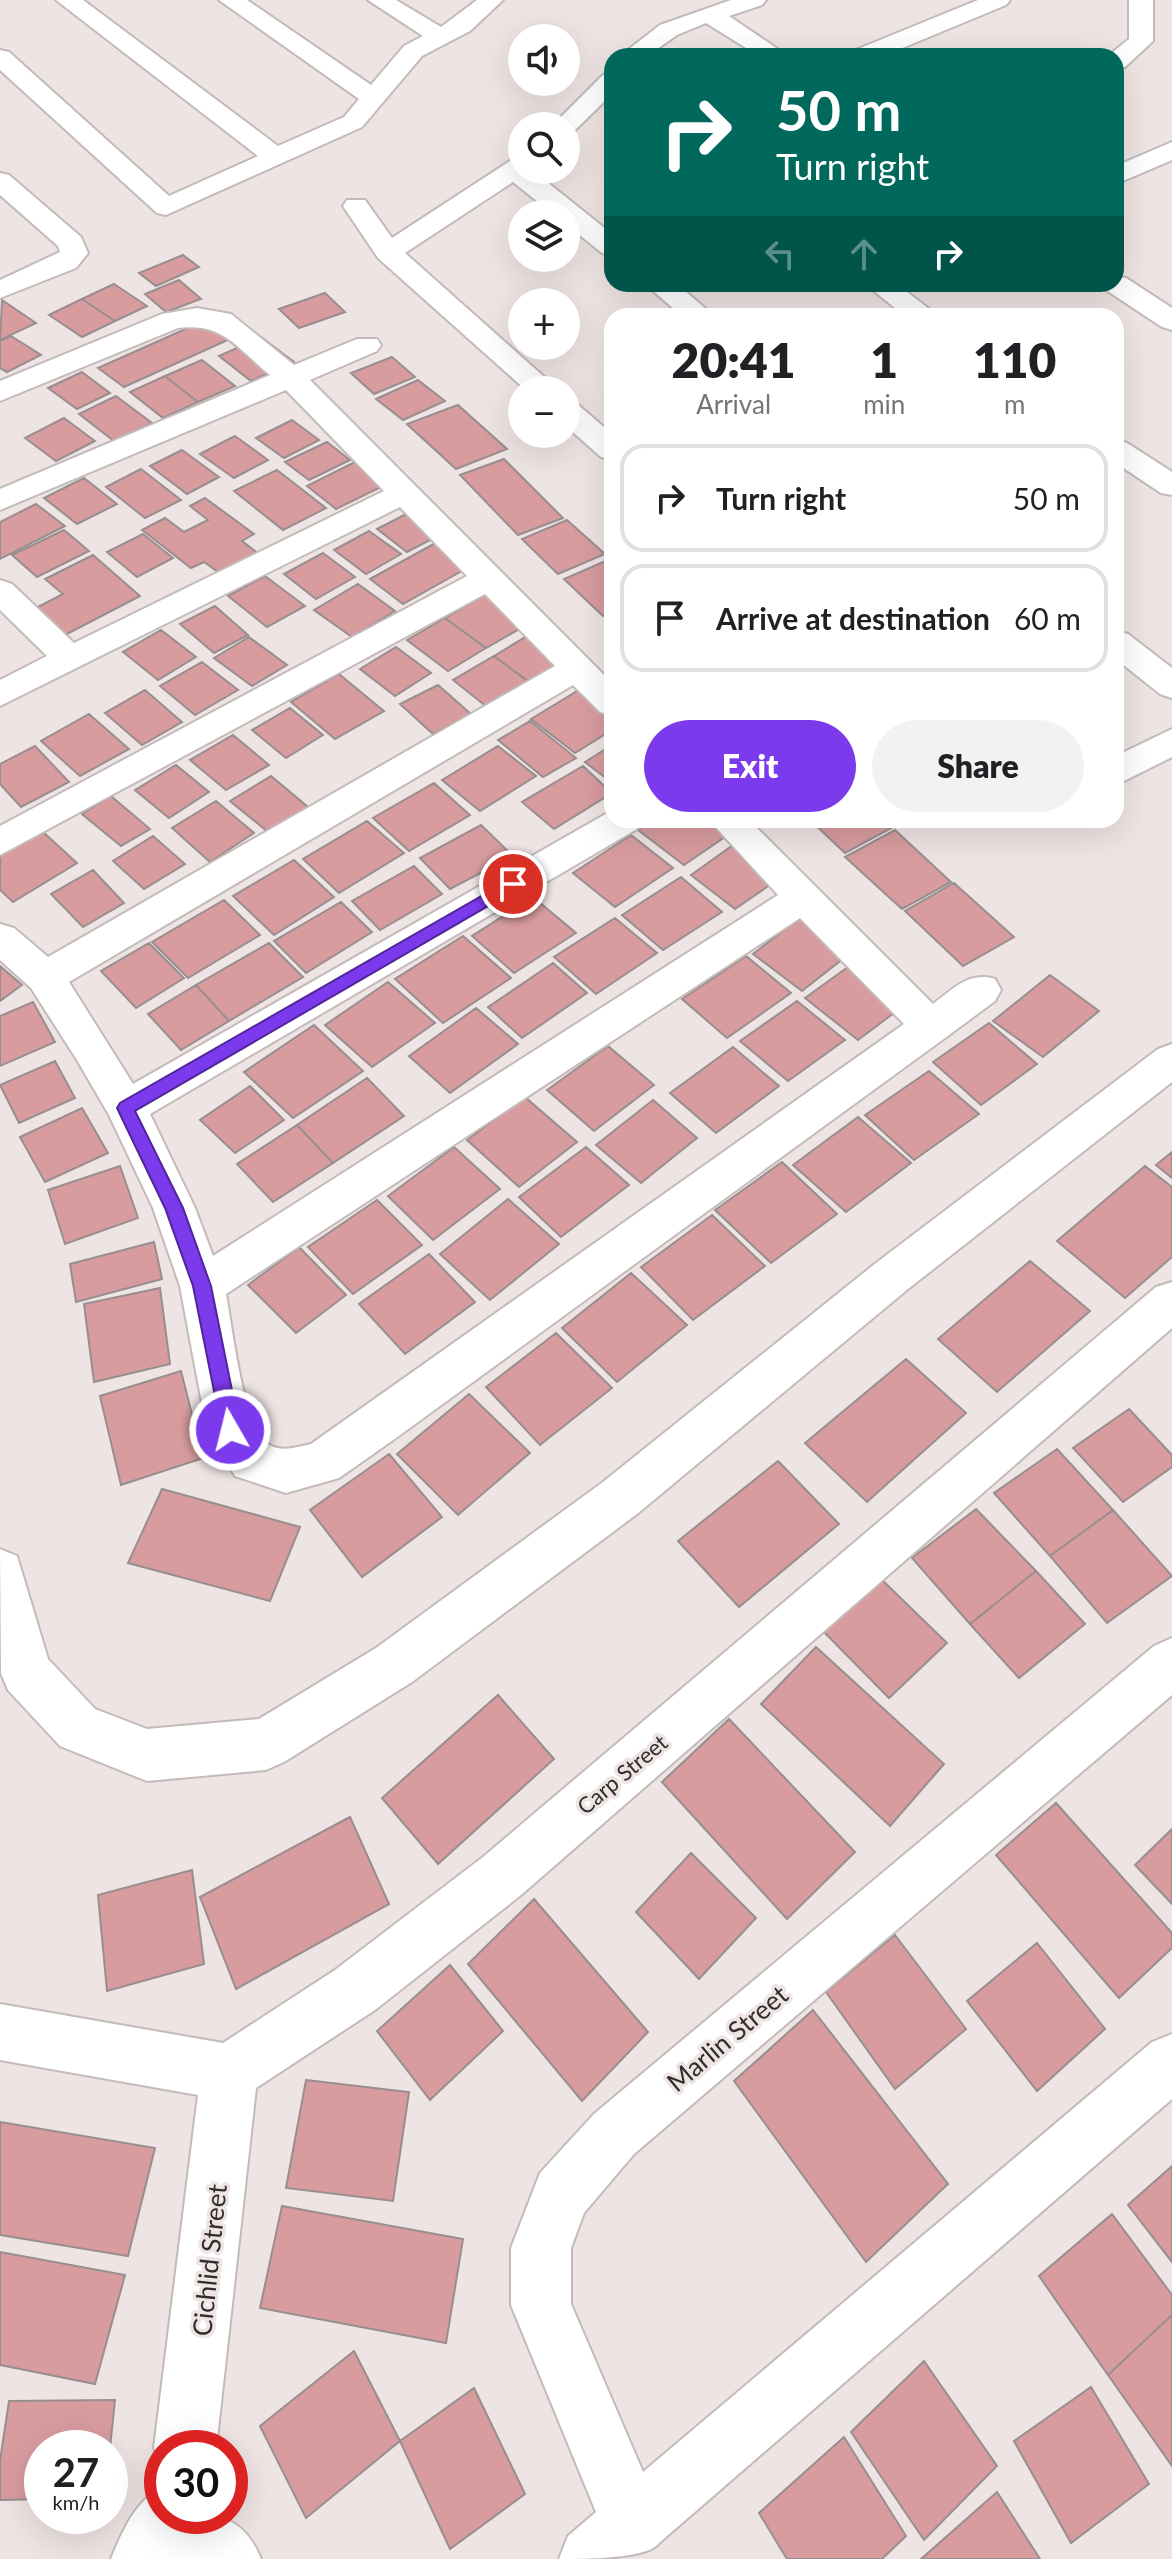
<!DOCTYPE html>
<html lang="en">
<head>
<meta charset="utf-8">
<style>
	:root { --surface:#fff; --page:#f2f2f2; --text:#202124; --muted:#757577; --line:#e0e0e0; --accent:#7c3aed }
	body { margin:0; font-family:Lato,sans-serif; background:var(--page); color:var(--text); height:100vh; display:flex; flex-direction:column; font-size:30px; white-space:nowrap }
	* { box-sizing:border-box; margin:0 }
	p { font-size:26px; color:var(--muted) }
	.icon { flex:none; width:44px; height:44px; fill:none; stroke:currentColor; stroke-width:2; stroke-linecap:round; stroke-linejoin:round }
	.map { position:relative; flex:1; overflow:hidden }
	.drawer { position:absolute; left:604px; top:308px; width:520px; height:520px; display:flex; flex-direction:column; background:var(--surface); border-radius:24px; box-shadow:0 8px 32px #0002 }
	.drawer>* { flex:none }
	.banner { position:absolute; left:604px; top:48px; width:520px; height:244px; border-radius:24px; box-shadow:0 8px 32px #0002; background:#00695c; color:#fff; overflow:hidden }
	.fabs { position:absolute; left:508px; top:24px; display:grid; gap:16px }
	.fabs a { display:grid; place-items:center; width:72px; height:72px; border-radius:50%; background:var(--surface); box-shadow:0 8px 32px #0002; font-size:40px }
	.speed { position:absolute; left:24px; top:2430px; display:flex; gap:16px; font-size:40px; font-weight:700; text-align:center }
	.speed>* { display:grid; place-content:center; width:104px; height:104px; border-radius:50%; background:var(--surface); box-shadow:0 8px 32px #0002; line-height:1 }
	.speed small { font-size:20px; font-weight:400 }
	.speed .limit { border:12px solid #d22; background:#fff; color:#111 }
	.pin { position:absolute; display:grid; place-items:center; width:68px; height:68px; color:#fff; margin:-34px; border:4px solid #fff; border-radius:50%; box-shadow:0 2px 8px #0007 }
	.me { position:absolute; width:88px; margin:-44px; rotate:352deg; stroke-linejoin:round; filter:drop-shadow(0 0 6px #0008) }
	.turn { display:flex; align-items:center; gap:28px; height:168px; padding:0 40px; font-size:36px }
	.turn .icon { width:104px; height:104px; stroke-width:2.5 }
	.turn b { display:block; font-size:56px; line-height:68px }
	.lanes { display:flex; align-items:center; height:76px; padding:0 40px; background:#0003; justify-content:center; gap:40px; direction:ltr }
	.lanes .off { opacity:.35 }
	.eta { display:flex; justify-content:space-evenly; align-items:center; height:136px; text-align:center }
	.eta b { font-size:48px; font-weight:800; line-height:56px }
	.cta { display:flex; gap:16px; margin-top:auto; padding:16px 40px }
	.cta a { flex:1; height:92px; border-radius:48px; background:var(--accent); color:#fff; font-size:32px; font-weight:800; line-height:92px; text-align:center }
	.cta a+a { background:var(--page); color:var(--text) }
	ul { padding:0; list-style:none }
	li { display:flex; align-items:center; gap:24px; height:108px; margin:0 16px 12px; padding:0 24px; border:4px solid var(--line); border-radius:24px }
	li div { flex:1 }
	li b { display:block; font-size:30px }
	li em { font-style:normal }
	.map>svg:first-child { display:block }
</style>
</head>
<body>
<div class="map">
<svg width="1172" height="2559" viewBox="0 0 1172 2559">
	<rect width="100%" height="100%" fill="#efe4e4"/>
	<path fill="#d89c9f" stroke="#988e8f" stroke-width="2" d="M183 255 199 267 156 286 139 273Z
		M179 280 201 299 166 312 145 294Z
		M114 284 147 306 115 321 82 299Z
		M325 293 345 312 299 328 279 309Z
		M82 299 115 321 82 337 49 315Z
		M2 300 36 323 0 340Z
		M217 315 243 333 124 387 98 368Z
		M11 336 41 355 7 372 0 368V341Z
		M261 337 294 362 251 381 219 356Z
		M392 357 415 377 374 394 351 373Z
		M202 360 235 386 198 402 165 376Z
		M82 372 110 393 77 409 48 388Z
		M165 376 198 402 163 418 130 392Z
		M418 380 445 401 403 420 376 399Z
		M116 396 152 423 114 441 79 414Z
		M458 405 507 449 456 469 407 424Z
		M64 418 95 441 56 461 25 438Z
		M292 420 319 440 284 458 256 438Z
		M235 436 268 460 234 478 200 454Z
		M327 442 350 460 309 480 285 462Z
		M182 450 219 477 187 494 150 466Z
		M504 459 563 518 518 535 460 475Z
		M359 460 389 483 336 509 307 486Z
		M141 469 181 500 145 518 106 487Z
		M277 470 326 508 283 530 234 491Z
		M84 478 117 504 77 524 44 498Z
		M205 498 254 534 242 541 259 554 221 574 204 562 191 568 142 530 165 518 184 532 208 520 190 506Z
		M36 504 65 526 0 559V522Z
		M414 510 445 532 407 552 377 529Z
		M567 520 605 554 558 574 522 539Z
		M64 530 89 551 37 577 12 555Z
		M369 531 401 554 366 574 334 550Z
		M143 534 173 558 137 577 107 552Z
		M450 535 483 559 403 604 370 579Z
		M323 553 355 577 316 599 284 574Z
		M93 555 140 596 65 635 34 609 63 594 45 579Z
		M610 559 612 612 603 616 564 579Z
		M265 576 305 606 267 627 228 596Z
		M358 584 395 611 352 637 314 610Z
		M495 589 537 619 486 648 445 618Z
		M215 606 248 635 214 653 180 624Z
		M445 618 486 648 448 671 407 640Z
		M161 630 196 657 158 680 123 652Z
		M537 630 572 656 529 682 494 656Z
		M249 637 287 665 252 686 214 658Z
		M396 647 431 673 395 696 360 669Z
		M494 656 529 682 487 707 453 680Z
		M202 662 238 690 195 715 160 686Z
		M339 674 384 711 335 739 291 702Z
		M438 685 471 714 433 734 400 704Z
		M587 685 612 704V730L575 753 531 719Z
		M145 690 182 722 142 745 105 713Z
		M290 708 323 735 286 758 252 730Z
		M89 714 129 749 80 776 41 741Z
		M530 721 576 758 543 777 498 740Z
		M233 735 269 765 226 790 190 760Z
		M612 745V783L585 762Z
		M35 746 69 782 21 807 0 784V764Z
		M498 746 536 776 480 811 442 780Z
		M176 765 209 792 169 818 135 790Z
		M583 766 612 793 554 829 522 802Z
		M271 776 308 807 268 832 230 801Z
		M434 783 470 815 409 851 373 818Z
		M111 796 150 829 121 846 82 814Z
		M216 801 254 833 210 862 172 828Z
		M652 820H733L741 826 684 865 638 830Z
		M810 820H888L895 826 845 853Z
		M367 821 404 853 339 893 303 859Z
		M481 825 513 856 450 889 420 858Z
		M895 830 951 882 902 909 845 857Z
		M42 831 77 863 13 902 0 890V856Z
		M631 835 673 868 615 907 573 873Z
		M747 835 793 869 735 909 691 875Z
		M153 836 185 864 144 889 113 861Z
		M294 860 334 897 274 935 233 896Z
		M414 866 442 894 380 930 352 901Z
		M93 870 124 903 83 927 51 894Z
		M681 877 722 912 663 950 622 915Z
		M954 883 1014 937 963 966 905 911Z
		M533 897 576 933 514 973 472 936Z
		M224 900 260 935 188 978 152 942Z
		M341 902 372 932 306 973 274 941Z
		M809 911 858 947 802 991 753 954Z
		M615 918 657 953 596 994 554 957Z
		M463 936 511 978 443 1023 395 979Z
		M149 943 184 978 136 1008 101 971Z
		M269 943 303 977 229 1021 196 985Z
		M866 954 918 995 858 1040 805 998Z
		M746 956 791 993 727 1038 682 999Z
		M553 963 587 993 522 1038 488 1007Z
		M0 966 22 985 0 1001Z
		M1050 975 1099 1011 1043 1057 993 1021Z
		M388 982 435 1023 372 1067 325 1025Z
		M196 985 229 1021 181 1050 148 1014Z
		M797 1001 845 1040 788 1081 740 1041Z
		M33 1002 55 1042 0 1066V1016Z
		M476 1008 518 1044 450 1093 409 1056Z
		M989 1023 1037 1064 981 1105 933 1062Z
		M314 1025 363 1071 293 1118 244 1072Z
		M608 1046 654 1085 594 1131 547 1090Z
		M733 1047 779 1086 716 1133 670 1093Z
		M55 1061 75 1098 19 1123 0 1085Z
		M929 1071 979 1114 914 1160 865 1115Z
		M367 1078 404 1116 333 1163 297 1125Z
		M250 1086 284 1120 235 1153 200 1120Z
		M525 1097 577 1142 519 1187 467 1140Z
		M653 1100 697 1138 641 1183 596 1145Z
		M82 1108 108 1153 45 1182 20 1137Z
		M858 1117 911 1163 846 1212 793 1165Z
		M297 1125 333 1163 273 1202 237 1164Z
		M454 1147 500 1189 433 1240 388 1196Z
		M586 1147 629 1185 561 1237 519 1197Z
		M1172 1152V1178L1156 1165Z
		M782 1162 837 1214 771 1263 715 1210Z
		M120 1166 138 1218 65 1244 48 1190Z
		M1145 1166 1172 1187V1257L1125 1298 1057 1241Z
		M508 1199 559 1244 490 1300 440 1254Z
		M377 1200 422 1245 353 1294 308 1247Z
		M712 1215 765 1266 693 1320 641 1267Z
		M154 1242 162 1279 76 1302 70 1264Z
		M299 1247 346 1295 296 1333 248 1285Z
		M429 1254 475 1302 405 1354 359 1304Z
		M1030 1261 1090 1311 997 1392 938 1339Z
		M631 1273 687 1325 617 1382 562 1328Z
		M160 1288 170 1364 94 1382 84 1304Z
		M556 1333 612 1388 540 1445 486 1387Z
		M906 1359 966 1413 867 1502 805 1443Z
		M181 1371 203 1458 121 1485 100 1396Z
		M469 1394 530 1453 458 1515 397 1454Z
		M1129 1409 1172 1455V1467L1123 1502 1073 1448Z
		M1057 1449 1113 1510 1050 1556 994 1493Z
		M389 1454 442 1517 362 1577 310 1510Z
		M778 1461 839 1524 739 1607 678 1541Z
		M162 1489 300 1527 270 1601 128 1563Z
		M976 1509 1036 1571 970 1624 912 1558Z
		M1113 1510 1172 1576 1107 1623 1050 1556Z
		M1036 1571 1085 1624 1019 1678 970 1624Z
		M879 1577 947 1643 889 1698 821 1629Z
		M816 1647 944 1764 890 1826 761 1704Z
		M498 1695 554 1759 438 1864 382 1798Z
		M729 1719 855 1852 787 1919 662 1782Z
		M1056 1803 1172 1933V1948L1119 1998 996 1855Z
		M350 1817 389 1904 236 1989 200 1897Z
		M1172 1829V1904L1135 1865Z
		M691 1853 756 1918 699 1979 636 1912Z
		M192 1870 204 1964 107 1991 98 1895Z
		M534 1899 648 2032 582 2101 468 1964Z
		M895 1935 966 2029 895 2089 826 1992Z
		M1037 1943 1105 2029 1037 2091 967 2001Z
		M450 1965 503 2031 430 2100 377 2031Z
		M813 2010 948 2184 866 2262 734 2081Z
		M306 2080 409 2092 393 2201 286 2188Z
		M0 2122 155 2148 128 2256 0 2235Z
		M1172 2166V2262L1128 2205Z
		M282 2206 463 2239 446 2343 260 2308Z
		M1112 2214 1172 2295V2315L1108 2375 1039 2276Z
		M0 2252 125 2275 95 2384 0 2365Z
		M1172 2315V2466L1108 2375Z
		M354 2351 400 2441 306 2518 260 2426Z
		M924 2361 997 2466 924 2540 851 2432Z
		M1091 2387 1149 2484 1071 2543 1014 2441Z
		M474 2388 525 2494 450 2549 400 2441Z
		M115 2400 110 2448H42V2499L0 2500V2461L9 2401Z
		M844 2437 906 2536 882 2559H787L759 2513Z
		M997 2492 1040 2559H921Z"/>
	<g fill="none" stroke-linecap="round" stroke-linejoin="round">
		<g stroke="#c4baba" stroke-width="4">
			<path id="minor" d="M56 0H83L278 146 344 117 359 99 219 0H247L371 85 404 46 423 36 368 0H396L441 27 477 0H503L470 31 422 56 362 127 166 215 157 213 0 70V50L9 52 169 196 258 156Z
				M731 0H766L762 5 729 16 788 56H759L706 23 677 35 647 56H620L660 25Z
				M978 0H1010L1006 5 883 56H850L853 51Z
				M1129 0H1153V41L1125 67 1116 69V56H1108L1129 39Z
				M612 73V94L574 131 566 133V126H552L603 75Z
				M1172 142V160L1116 184V166Z
				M522 157V170H532L612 234V255L602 253 566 224V214H553L513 182 405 253 559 390H526L378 258 343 206 347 200H365L392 238 513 159Z
				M0 173 9 175 81 237 88 253 76 268 0 298V280L60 252 58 246 0 195Z
				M1116 276 1126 278 1172 308V330L1162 327 1106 290 1102 284H1116Z
				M645 284H677L714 316H682Z
				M865 284H897L938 316H905Z
				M197 308 231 314 294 365 357 339H377L381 345 377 351 310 380 612 683V716L600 712 573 685 69 982 133 1084 611 811 612 820H642L637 829 150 1114 195 1208 213 1256 778 895 709 820H749L933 1004C953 989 969 971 995 979L1001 990 995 1001 945 1038 396 1438 339 1478 286 1493 235 1476 207 1430 180 1286 153 1208 109 1115 77 1060 31 988 0 960V924L14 928 48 957 555 666 485 594 0 855V826L467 576 400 507 0 706V680L47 656 0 610V580L12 584 74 643 384 491 286 390 0 510V489L270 375C237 348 223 322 178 328L0 401V381L162 314ZM800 918 904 1024 311 1444C297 1447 281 1453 268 1444 243 1428 232 1325 226 1294Z
				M566 401 577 404 612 434V459L601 457 566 426Z
				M1116 440 1127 443 1172 472V495L1161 493 1116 463Z
				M1116 631 1128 634 1172 668V698L1160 694 1116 659Z
				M1172 729V757L1116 785V756Z
				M1172 1044V1082L908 1289 637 1514 412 1682 284 1762 266 1770 147 1781 60 1746 8 1690 1 1673 0 1549 17 1556 48 1659 95 1709 147 1729 259 1719 376 1648 603 1482 876 1263 1158 1049Z
				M1172 1282V1328L521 1895 375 2010 256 2088 216 2448H162V2468L154 2448 198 2095 0 2060V2004L223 2043 335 1970 483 1857 1156 1287Z
				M1172 1638V1695L634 2154 584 2213 571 2248V2304L643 2472 1152 2042 1172 2034V2099L659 2543C648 2559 584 2559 559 2559L568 2536 596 2512 511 2305V2248L540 2173 594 2114 1154 1646Z
				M162 2488V2516C210 2516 240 2508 261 2559H111C121 2534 136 2499 162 2488Z"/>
		</g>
		<use href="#minor" fill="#fff" fill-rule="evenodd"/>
	</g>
	<path fill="#7c3aed" stroke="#51269a" stroke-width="2" d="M513 878 521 884 519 888 135 1111 183 1208 211 1286 240 1430 237 1436H223L193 1286 165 1208 117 1108 120 1103Z"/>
	<g text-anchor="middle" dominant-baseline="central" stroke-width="7" stroke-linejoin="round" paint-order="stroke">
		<g font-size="22" fill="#312d2d" stroke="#efe4e4">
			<text transform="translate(622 1774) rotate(-40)">Carp Street</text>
		</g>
		<g font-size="26" fill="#312d2d" stroke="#efe4e4">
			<text transform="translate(727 2038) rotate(-40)">Marlin Street</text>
			<text transform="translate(209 2260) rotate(-84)">Cichlid Street</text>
		</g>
	</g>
</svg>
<div class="fabs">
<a><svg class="icon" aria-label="sound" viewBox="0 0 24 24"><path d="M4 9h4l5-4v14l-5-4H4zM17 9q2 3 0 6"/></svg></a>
<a><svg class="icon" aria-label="search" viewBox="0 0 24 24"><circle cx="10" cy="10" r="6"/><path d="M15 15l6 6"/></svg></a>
<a><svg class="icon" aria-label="layers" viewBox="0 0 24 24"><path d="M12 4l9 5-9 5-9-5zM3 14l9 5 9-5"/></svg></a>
<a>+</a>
<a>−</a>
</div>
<div class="speed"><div>27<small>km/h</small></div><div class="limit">30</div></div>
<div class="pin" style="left:513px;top:884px;background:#d93025"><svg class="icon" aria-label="arrive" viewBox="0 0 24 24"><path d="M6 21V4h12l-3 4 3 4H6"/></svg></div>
<svg class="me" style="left:230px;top:1430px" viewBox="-20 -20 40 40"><circle r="17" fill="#7c3aed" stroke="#fff" stroke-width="3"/><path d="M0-11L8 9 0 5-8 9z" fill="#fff"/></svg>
<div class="banner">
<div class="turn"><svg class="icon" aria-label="right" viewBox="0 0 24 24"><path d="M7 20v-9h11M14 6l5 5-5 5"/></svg><div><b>50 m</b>Turn right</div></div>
<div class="lanes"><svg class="icon off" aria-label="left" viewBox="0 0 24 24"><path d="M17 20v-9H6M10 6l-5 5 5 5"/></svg><svg class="icon off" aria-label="ahead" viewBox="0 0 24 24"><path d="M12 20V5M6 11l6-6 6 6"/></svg><svg class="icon" aria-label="right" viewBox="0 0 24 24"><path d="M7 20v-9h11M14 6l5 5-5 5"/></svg></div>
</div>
<section class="drawer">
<div class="eta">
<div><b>20:41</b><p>Arrival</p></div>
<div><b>1</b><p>min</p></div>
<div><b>110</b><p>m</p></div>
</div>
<ul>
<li><svg class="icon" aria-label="right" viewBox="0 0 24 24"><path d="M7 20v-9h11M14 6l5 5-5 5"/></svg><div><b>Turn right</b></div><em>50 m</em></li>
<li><svg class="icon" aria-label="arrive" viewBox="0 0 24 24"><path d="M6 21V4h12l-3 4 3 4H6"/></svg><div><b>Arrive at destination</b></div><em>60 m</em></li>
</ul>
<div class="cta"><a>Exit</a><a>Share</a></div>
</section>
</div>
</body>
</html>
